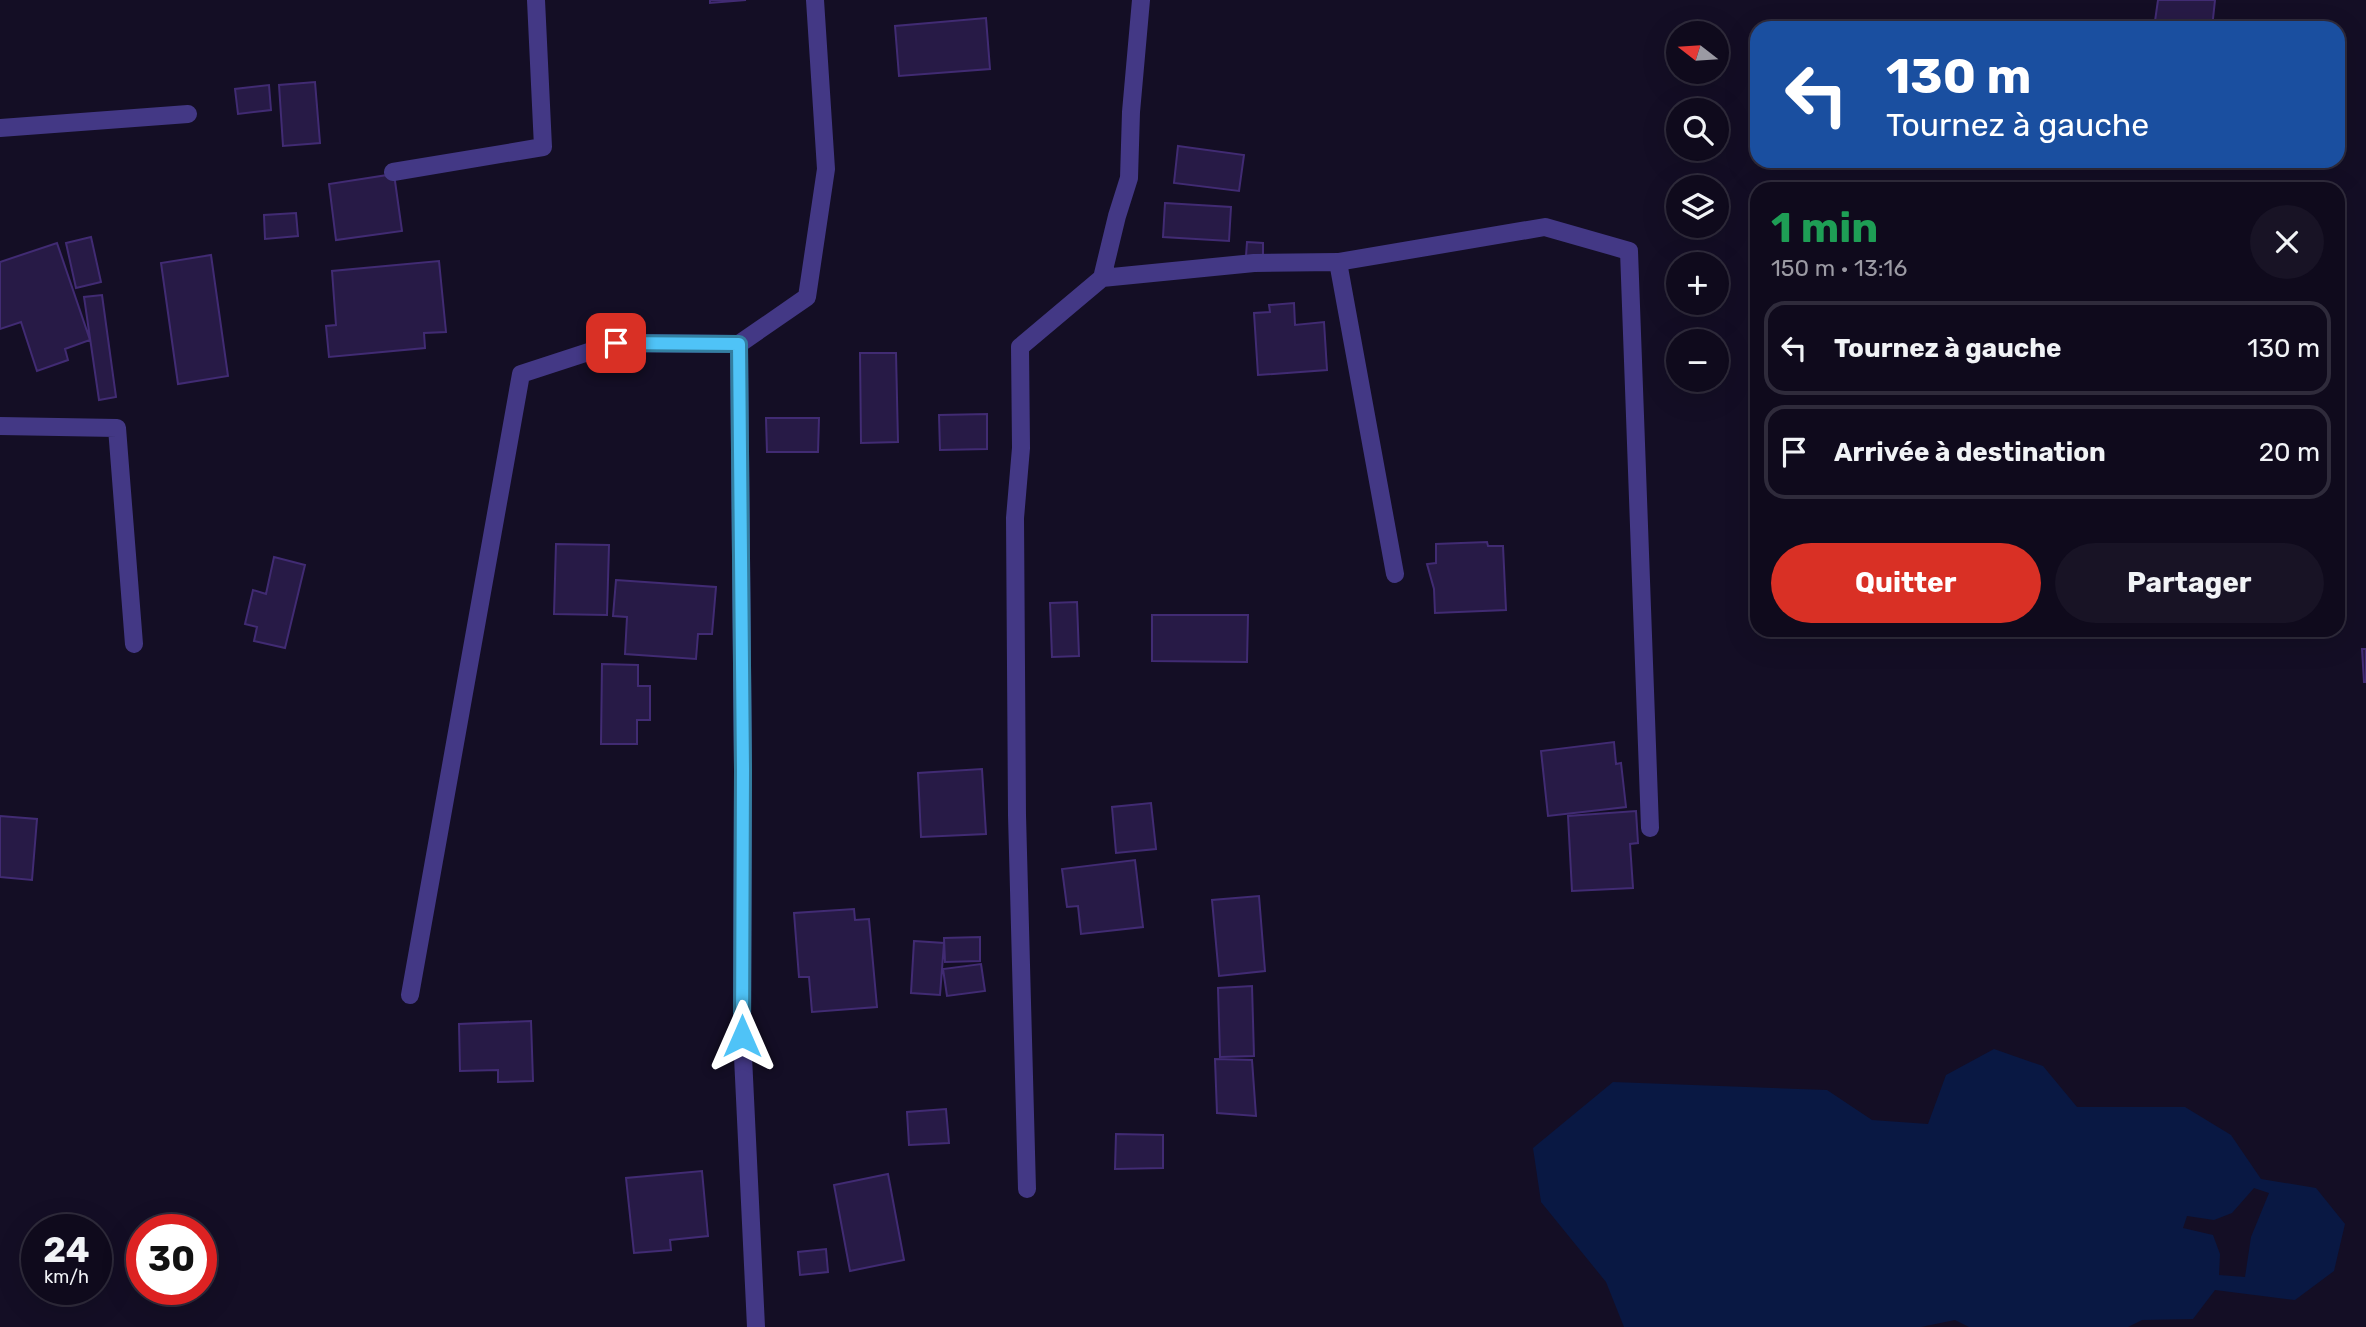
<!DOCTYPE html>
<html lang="fr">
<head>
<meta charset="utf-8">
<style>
	:root { --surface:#0f0a1c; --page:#181325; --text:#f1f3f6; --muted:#9b9aa3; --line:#2f2b3b; --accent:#d93025 }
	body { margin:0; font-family:Rubik,sans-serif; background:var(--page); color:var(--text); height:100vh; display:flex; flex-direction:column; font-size:26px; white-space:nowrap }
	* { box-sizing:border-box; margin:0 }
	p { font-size:23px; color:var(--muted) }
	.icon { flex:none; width:38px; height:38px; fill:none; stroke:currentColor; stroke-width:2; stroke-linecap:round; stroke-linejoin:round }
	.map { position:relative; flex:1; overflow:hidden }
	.sheet { position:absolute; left:1750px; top:182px; width:595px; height:455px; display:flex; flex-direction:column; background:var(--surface); border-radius:21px; box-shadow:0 7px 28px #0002,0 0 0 2px var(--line) }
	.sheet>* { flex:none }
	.banner { position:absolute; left:1750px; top:21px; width:595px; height:147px; border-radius:21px; box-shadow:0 7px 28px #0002,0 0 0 2px var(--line); background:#1a4fa0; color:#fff; overflow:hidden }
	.needle { width:46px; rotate:287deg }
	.buttons { position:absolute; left:1666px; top:21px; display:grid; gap:14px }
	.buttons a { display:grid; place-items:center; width:63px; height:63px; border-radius:50%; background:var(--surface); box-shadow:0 7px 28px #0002,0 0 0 2px var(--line); font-size:35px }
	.speed { position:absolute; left:21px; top:1214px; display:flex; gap:14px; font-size:35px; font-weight:700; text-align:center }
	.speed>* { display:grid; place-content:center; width:91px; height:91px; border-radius:50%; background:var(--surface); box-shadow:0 7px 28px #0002,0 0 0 2px var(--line); line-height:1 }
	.speed small { font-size:18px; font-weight:400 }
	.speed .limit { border:10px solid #d22; background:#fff; color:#111 }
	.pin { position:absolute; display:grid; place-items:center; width:60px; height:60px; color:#fff; margin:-30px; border-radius:14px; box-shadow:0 4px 10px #0006 }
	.me { position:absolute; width:77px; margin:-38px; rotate:0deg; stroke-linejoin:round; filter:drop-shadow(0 0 5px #0008) }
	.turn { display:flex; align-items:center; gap:24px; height:147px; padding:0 21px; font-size:32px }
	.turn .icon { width:91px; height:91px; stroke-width:2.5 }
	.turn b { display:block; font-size:49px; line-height:60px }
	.round { display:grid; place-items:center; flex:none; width:74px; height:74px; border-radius:37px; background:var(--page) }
	.overview { display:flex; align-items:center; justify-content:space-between; height:119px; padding:0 21px }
	h1 { font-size:42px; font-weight:700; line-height:52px; color:#1e9e55 }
	.button { display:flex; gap:14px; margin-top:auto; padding:14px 21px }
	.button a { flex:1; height:80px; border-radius:42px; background:var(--accent); color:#fff; font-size:28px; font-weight:700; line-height:80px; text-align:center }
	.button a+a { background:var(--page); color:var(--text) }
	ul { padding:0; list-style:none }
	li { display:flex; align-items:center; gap:21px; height:94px; margin:0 14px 10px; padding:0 7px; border:4px solid var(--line); border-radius:21px }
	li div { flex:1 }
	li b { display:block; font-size:26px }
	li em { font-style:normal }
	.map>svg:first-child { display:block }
</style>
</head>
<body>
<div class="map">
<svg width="2366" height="1327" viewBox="0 0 2366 1327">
	<rect width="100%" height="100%" fill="#140e25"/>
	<path fill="#091843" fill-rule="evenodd" d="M1994 1049 2043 1066 2077 1107H2185L2231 1135 2261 1179 2316 1188 2345 1224 2334 1271 2295 1300 2215 1290 2193 1319 2142 1320 2128 1327H1969L1955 1320 1921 1327H1624L1606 1282 1541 1202 1533 1148 1613 1082 1827 1090 1872 1120 1928 1124 1946 1075ZM2254 1188 2269 1193 2251 1237 2245 1277 2219 1275 2220 1254 2213 1235 2183 1228 2187 1216 2214 1220 2232 1213Z"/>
	<path fill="#271a46" stroke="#412b73" stroke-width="2" d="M710 0H746L710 3Z
		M2158 0H2215L2212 28H2154Z
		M986 18 990 69 899 76 895 26Z
		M315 82 320 143 283 146 279 85Z
		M269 85 271 110 238 114 235 89Z
		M1178 146 1244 155 1239 191 1174 183Z
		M394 174 402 231 336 240 329 184Z
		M1165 203 1231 207 1229 241 1163 237Z
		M296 213 298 236 265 239 264 215Z
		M91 237 101 282 76 288 66 243Z
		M1247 242 1263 243V257L1246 256Z
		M57 243 90 340 65 349 68 360 37 371 21 322 0 329V262Z
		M211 255 228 376 178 384 161 263Z
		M439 261 446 332 424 333 425 348 329 357 326 326 336 325 332 271Z
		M102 295 116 397 99 400 84 297Z
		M1294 303 1295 325 1324 322 1327 370 1258 375 1254 313 1270 312 1269 305Z
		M860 353H896L898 442 861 443Z
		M987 414V449L940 450 939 415Z
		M766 418H819L818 452H767Z
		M1487 542 1488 546H1503L1506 610 1435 613 1434 589 1427 564 1436 563V544Z
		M556 544 609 545 607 615 554 614Z
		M274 557 305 565 285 648 254 641 257 627 245 624 253 590 266 594Z
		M616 580 716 587 712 634H698L696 659 625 654 627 617 613 616Z
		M1077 602 1079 656 1052 657 1050 603Z
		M1152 615H1248L1247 662 1152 661Z
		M2362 649H2366V682H2364Z
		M602 664 638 665V686H650V720H637V744H601Z
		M1614 742 1616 764 1621 763 1626 807 1548 816 1541 751Z
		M982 769 986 834 921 837 918 773Z
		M1151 803 1156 849 1116 853 1112 807Z
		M1636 811 1638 843 1630 844 1633 888 1572 891 1568 816Z
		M0 816 37 819 32 880 0 877Z
		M1135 860 1143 927 1081 934 1078 906 1067 907 1062 869Z
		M1259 896 1265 971 1219 976 1212 900Z
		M854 909 855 920 869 919 877 1007 812 1012 809 977H799L794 913Z
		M980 937V961L945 962 944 938Z
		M914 941 944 943 940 995 911 993Z
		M981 964 985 991 947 996 943 969Z
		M1252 986 1254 1056 1220 1057 1218 988Z
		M531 1021 533 1081 498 1082V1070L460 1071 459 1024Z
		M1215 1059 1252 1060 1256 1116 1217 1113Z
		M946 1109 949 1143 909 1145 907 1112Z
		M1116 1134 1163 1135V1168L1115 1169Z
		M702 1171 708 1236 670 1240 671 1250 634 1253 626 1178Z
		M888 1174 904 1260 850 1271 834 1185Z
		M826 1249 828 1272 800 1275 798 1252Z"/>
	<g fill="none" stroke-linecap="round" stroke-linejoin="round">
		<path stroke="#433885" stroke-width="18" d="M0 128 188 114
			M393 172 543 147 536 0
			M1338 262 1545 227 1629 251 1650 828
			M1102 278 1254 263 1338 262 1395 574
			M739 344 743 770 742 1036 756 1327
			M0 426 117 428 134 644
			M410 995 521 374 616 343 739 344 807 297 826 169 815 0
			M1027 1189 1017 815 1015 518 1021 448 1020 347 1102 278 1117 216 1129 178 1131 112 1141 0"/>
	</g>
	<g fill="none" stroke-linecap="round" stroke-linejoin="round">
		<g stroke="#337fa1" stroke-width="18">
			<path id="route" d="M616 343 739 344 743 770 742 1036"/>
		</g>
		<use href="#route" stroke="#4fc3f7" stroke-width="12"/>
	</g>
</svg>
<div class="buttons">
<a><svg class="needle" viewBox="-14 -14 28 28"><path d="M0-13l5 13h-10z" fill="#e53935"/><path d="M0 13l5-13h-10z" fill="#9b9aa3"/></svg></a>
<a><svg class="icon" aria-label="search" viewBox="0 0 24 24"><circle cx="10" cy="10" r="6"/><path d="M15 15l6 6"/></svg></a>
<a><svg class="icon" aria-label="layers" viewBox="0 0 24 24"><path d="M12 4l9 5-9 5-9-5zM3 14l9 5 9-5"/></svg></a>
<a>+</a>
<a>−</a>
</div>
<div class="speed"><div>24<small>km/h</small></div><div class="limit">30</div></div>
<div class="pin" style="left:616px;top:343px;background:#d93025"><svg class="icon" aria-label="arrive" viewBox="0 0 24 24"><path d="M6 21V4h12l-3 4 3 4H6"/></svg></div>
<svg class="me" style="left:742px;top:1036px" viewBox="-20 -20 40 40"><path d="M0-17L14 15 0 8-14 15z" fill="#4fc3f7" stroke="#fff" stroke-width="4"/></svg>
<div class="banner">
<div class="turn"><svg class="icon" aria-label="left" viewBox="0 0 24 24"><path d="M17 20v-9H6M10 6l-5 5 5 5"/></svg><div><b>130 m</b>Tournez à gauche</div></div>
</div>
<section class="sheet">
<div class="overview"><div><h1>1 min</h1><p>150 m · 13:16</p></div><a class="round"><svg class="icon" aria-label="close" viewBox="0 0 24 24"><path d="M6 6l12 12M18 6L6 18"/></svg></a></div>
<ul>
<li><svg class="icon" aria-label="left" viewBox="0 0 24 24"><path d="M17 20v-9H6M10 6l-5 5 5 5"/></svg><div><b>Tournez à gauche</b></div><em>130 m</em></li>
<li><svg class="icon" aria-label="arrive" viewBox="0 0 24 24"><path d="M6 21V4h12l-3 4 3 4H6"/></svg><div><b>Arrivée à destination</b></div><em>20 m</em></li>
</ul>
<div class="button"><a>Quitter</a><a>Partager</a></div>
</section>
</div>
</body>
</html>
